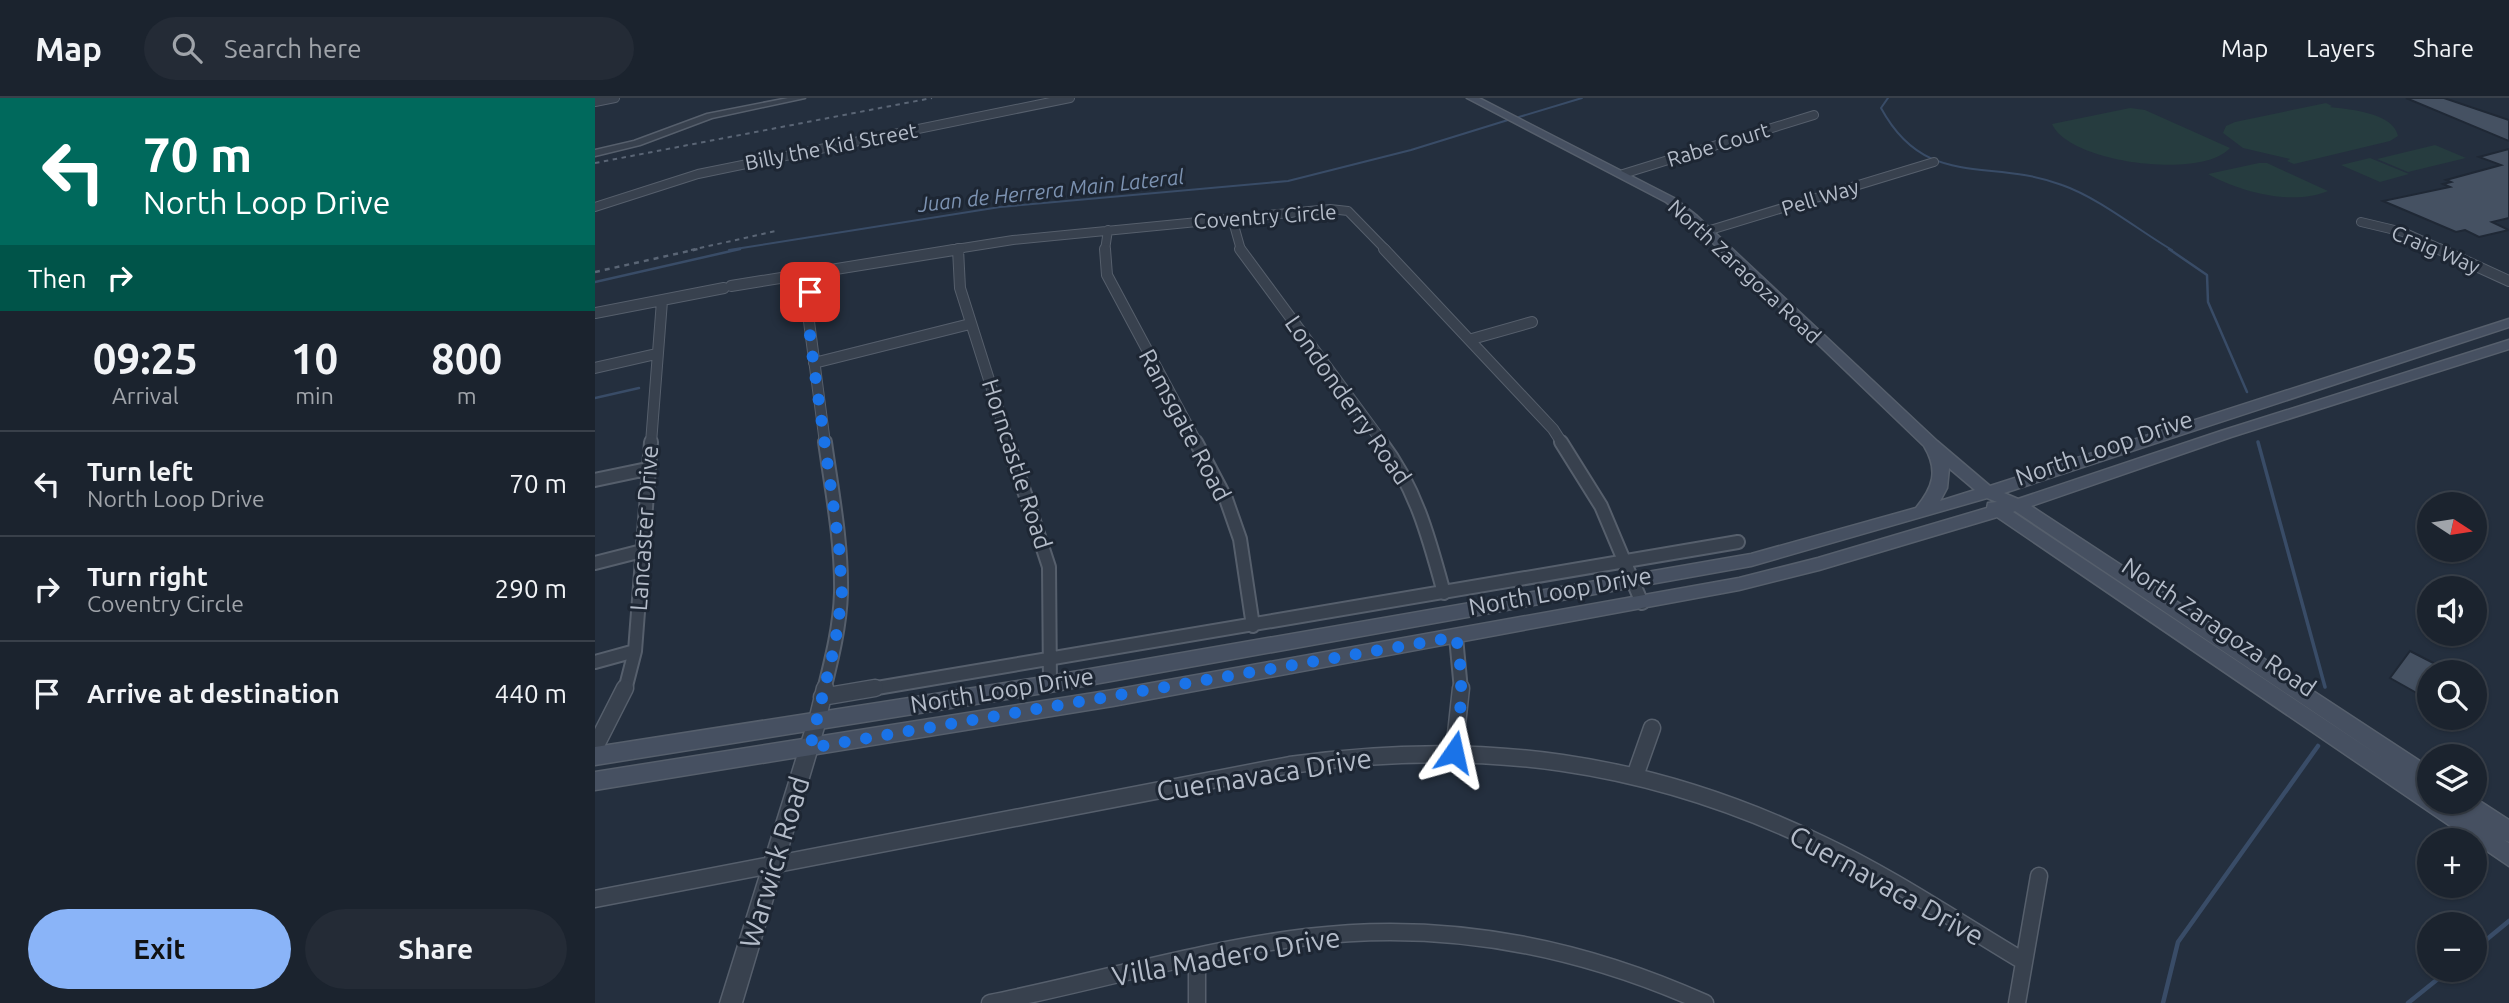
<!DOCTYPE html>
<html lang="en">
<head>
<meta charset="utf-8">
<style>
	:root { --surface:#1b232e; --page:#242b36; --text:#f1f3f6; --muted:#a0a4aa; --line:#39404a; --accent:#8ab4f8 }
	body { margin:0; font-family:Ubuntu,sans-serif; background:var(--page); color:var(--text); height:100vh; display:flex; flex-direction:column; font-size:26px; white-space:nowrap }
	* { box-sizing:border-box; margin:0 }
	p { font-size:23px; color:var(--muted) }
	.icon { flex:none; width:38px; height:38px; fill:none; stroke:currentColor; stroke-width:2; stroke-linecap:round; stroke-linejoin:round }
	.map { position:relative; flex:1; overflow:hidden }
	.drawer { display:flex; flex-direction:column; background:var(--surface); width:595px }
	.drawer>* { flex:none }
	.top-card { background:#00695c; color:#fff; overflow:hidden }
	.needle { width:46px; rotate:102deg }
	.fabs { position:absolute; left:1822px; top:394px; display:grid; gap:14px }
	.fabs a { display:grid; place-items:center; width:70px; height:70px; border-radius:50%; background:var(--surface); box-shadow:0 2px 5px #0004,0 0 0 2px var(--line); font-size:35px }
	.pin { position:absolute; display:grid; place-items:center; width:60px; height:60px; color:#fff; margin:-30px; border-radius:14px; box-shadow:0 4px 10px #0006 }
	.me { position:absolute; width:77px; margin:-38px; rotate:11deg; stroke-linejoin:round; filter:drop-shadow(0 0 5px #0008) }
	.turn { display:flex; align-items:center; gap:24px; height:147px; padding:0 28px; font-size:32px }
	.turn .icon { width:91px; height:91px; stroke-width:2.5 }
	.turn b { display:block; font-size:49px; line-height:60px }
	.then { display:flex; align-items:center; height:66px; padding:0 28px; background:#0003; gap:14px; font-size:26px }
	.eta { display:flex; justify-content:space-evenly; align-items:center; height:119px; text-align:center }
	.eta b { font-size:42px; font-weight:700; line-height:49px }
	.button { display:flex; gap:14px; margin-top:auto; padding:14px 28px }
	.button a { flex:1; height:80px; border-radius:42px; background:var(--accent); color:#111; font-size:28px; font-weight:700; line-height:80px; text-align:center }
	.button a+a { background:var(--page); color:var(--text) }
	ul { padding:0; list-style:none }
	li { display:flex; align-items:center; gap:21px; height:105px; padding:0 28px; border-top:2px solid var(--line) }
	li div { flex:1 }
	li b { display:block; font-size:26px }
	li em { font-style:normal }
	header { display:flex; align-items:center; gap:42px; box-sizing:border-box; height:98px; padding:0 35px; background:var(--surface); border-bottom:2px solid var(--line) }
	header strong { font-size:33px }
	nav { display:flex; gap:38px; margin-inline-start:auto; font-size:24px }
	.search { width:490px; height:63px; background:var(--page); display:flex; align-items:center; gap:18px; box-sizing:border-box; padding:0 24px; border-radius:38px; color:var(--muted); font-size:26px }
	main { display:flex; flex:1; min-height:0 }
	.map>svg:first-child { display:block }
</style>
</head>
<body>
<header>
<strong>Map</strong>
<div class="search"><svg class="icon" aria-label="search" viewBox="0 0 24 24"><circle cx="10" cy="10" r="6"/><path d="M15 15l6 6"/></svg>Search here</div>
<nav><a>Map</a><a>Layers</a><a>Share</a></nav>
</header>
<main>
<section class="drawer">
<div class="top-card">
<div class="turn"><svg class="icon" aria-label="left" viewBox="0 0 24 24"><path d="M17 20v-9H6M10 6l-5 5 5 5"/></svg><div><b>70 m</b>North Loop Drive</div></div>
<div class="then">Then<svg class="icon" aria-label="right" viewBox="0 0 24 24"><path d="M7 20v-9h11M14 6l5 5-5 5"/></svg></div>
</div>
<div class="eta">
<div><b>09:25</b><p>Arrival</p></div>
<div><b>10</b><p>min</p></div>
<div><b>800</b><p>m</p></div>
</div>
<ul>
<li><svg class="icon" aria-label="left" viewBox="0 0 24 24"><path d="M17 20v-9H6M10 6l-5 5 5 5"/></svg><div><b>Turn left</b><p>North Loop Drive</p></div><em>70 m</em></li>
<li><svg class="icon" aria-label="right" viewBox="0 0 24 24"><path d="M7 20v-9h11M14 6l5 5-5 5"/></svg><div><b>Turn right</b><p>Coventry Circle</p></div><em>290 m</em></li>
<li><svg class="icon" aria-label="arrive" viewBox="0 0 24 24"><path d="M6 21V4h12l-3 4 3 4H6"/></svg><div><b>Arrive at destination</b></div><em>440 m</em></li>
</ul>
<div class="button"><a>Exit</a><a>Share</a></div>
</section>
<div class="map">
<svg width="1914" height="905" viewBox="0 0 1914 905">
	<rect width="100%" height="100%" fill="#242f3e"/>
	<path fill="#263c3f" d="M1731 5 1737 8 1735 9C1754 11 1799 15 1803 38L1795 43 1699 66 1692 63 1695 61 1648 50 1628 35 1631 28 1640 24Z
		M1535 10 1550 12 1635 50C1607 82 1474 65 1457 26Z
		M1840 47 1871 60 1813 74 1782 61Z
		M1775 60 1814 76 1785 84 1746 67Z
		M1664 65H1672L1733 93C1698 108 1645 94 1613 76Z"/>
	<g fill="none" stroke-linecap="round" stroke-linejoin="round">
		<path stroke="#394c67" stroke-width="2" d="M1293 0 1286 10C1331 93 1394 59 1467 87 1504 100 1543 132 1577 152
			M924 19 987 0
			M134 152 405 109 693 83 816 52 913 22"/>
		<path stroke="#394c67" stroke-width="2.5" d="M1574 151 1612 177 1613 204 1652 294
			M0 184 145 151
			M0 300 44 290"/>
		<path stroke="#394c67" stroke-width="3.5" d="M1663 344 1730 589"/>
		<path stroke="#394c67" stroke-width="4.5" d="M1880 851 1914 823
			M1568 905 1583 844 1723 648
			M1813 905 1854 872"/>
	</g>
	<path fill="#455162" stroke="#1f2835" stroke-width="2" d="M1811 0H1849L1914 22V43Z
		M1914 51V120L1897 124 1914 132 1884 139 1870 132 1861 134 1788 103 1855 89 1848 86 1856 84 1851 82 1906 67 1884 59Z
		M1815 553 1856 574H1834V588L1827 598 1795 580Z"/>
	<g fill="none" stroke-linecap="round" stroke-linejoin="round">
		<g stroke="#565f6c" stroke-width="10">
			<path id="minor-far3" d="M0 4 20 0
				M1028 76 1219 17
				M0 109 103 76 475 0
				M637 120 646 152
				M1766 124 1808 134 1848 152
				M1112 133 1339 64
				M355 152 418 142 735 111 753 113 791 152
				M510 152 513 132"/>
		</g>
		<g stroke="#565f6c" stroke-width="12">
			<path id="minor-far2" d="M363 151 365 190 414 345
				M510 151 512 177 602 345
				M645 151 788 345
				M789 151 958 331 967 345
				M1844 151 1914 183
				M220 173 213 216 230 345
				M136 188 365 151
				M0 215 129 190
				M877 241 937 224
				M219 265 375 226
				M0 270 61 256
				M56 345 67 203"/>
		</g>
		<g stroke="#565f6c" stroke-width="16">
			<path id="minor-far1" d="M413 344 454 469 455 586
				M601 344 631 401 645 441 658 528
				M786 344C821 390 834 440 849 495
				M966 344 1006 408 1047 505
				M0 382 52 371
				M0 465 47 453
				M861 539 866 592
				M0 564 40 553
				M30 592 40 553 56 344
				M229 592C237 560 245 528 246 495 247 445 237 394 230 344
				M270 592 1143 444"/>
		</g>
		<g stroke="#565f6c" stroke-width="19">
			<path id="minor" d="M227 599 280 590
				M222 623 230 590
				M0 649 30 590
				M859 654 866 590
				M1040 678 1057 630
				M0 801 695 667C885 640 1053 662 1226 746 1296 779 1361 823 1428 863
				M602 860V905
				M395 905C501 884 605 852 712 839 851 822 983 848 1110 905
				M1422 905 1444 778"/>
		</g>
		<g stroke="#565f6c" stroke-width="3">
			<path id="tertiary" d="M193 0H210L117 20 45 47 0 58V52L39 43 112 16Z
				M222 616 229 618 231 623 147 905H125L213 623 215 618Z"/>
		</g>
		<g stroke="#565f6c" stroke-width="3">
			<path id="secondary" d="M872 0H884L1079 100 1102 118 1342 343 1395 388 1914 221V229L1409 395 1423 401 1626 333 1914 242V251L1636 339 1436 408 1834 669V689L1827 687 1834 691V704H1851L1860 709 1857 704H1880V700L1914 722V744L1909 742 1914 745V768L1402 419 1224 472 1144 492 518 608 0 692V674L518 592 1144 480 1223 460 1392 410 1393 405 1402 404 1392 400 1156 468 455 594 0 667V649L455 578 1156 456 1321 410C1338 389 1344 373 1329 348L1094 122 1071 104ZM1354 370 1380 392 1345 403 1352 390ZM1420 413 1792 663 1418 414Z"/>
		</g>
		<use href="#minor-far3" stroke="#38414e" stroke-width="8"/>
		<use href="#minor-far2" stroke="#38414e" stroke-width="10"/>
		<use href="#minor-far1" stroke="#38414e" stroke-width="12"/>
		<use href="#minor" stroke="#38414e" stroke-width="16"/>
		<use href="#tertiary" fill="#38414e" fill-rule="evenodd"/>
		<use href="#secondary" fill="#465061" fill-rule="evenodd"/>
		<path stroke="#5a6575" stroke-width="2" stroke-dasharray="4.5 4.5" stroke-linecap="butt" d="M0 65 337 0
			M96 152 181 133"/>
		<path stroke="#5a6575" stroke-width="2.5" stroke-dasharray="5 5" stroke-linecap="butt" d="M0 174 103 151"/>
	</g>
	<g fill="none" stroke-linecap="round" stroke-linejoin="round">
		<path stroke="#1a73e8" stroke-width="12" stroke-dasharray="0 21.6" d="M215 194V240L244 448 247 497 240 546 215 650 861 539C869 578 867 615 859 654"/>
	</g>
	<g text-anchor="middle" dominant-baseline="central" stroke-width="6" stroke-linejoin="round" paint-order="stroke">
		<g font-size="21" fill="#b4bcc9" stroke="#1d2633">
			<text transform="translate(1123 46) rotate(-17)">Rabe Court</text>
			<text transform="translate(236 48) rotate(-11)">Billy the Kid Street</text>
			<text transform="translate(1225 99) rotate(-17)">Pell Way</text>
			<text transform="translate(670 118) rotate(-4)">Coventry Circle</text>
			<text transform="translate(1841 151) rotate(23)">Craig Way</text>
			<text transform="translate(1150 173) rotate(43)">North Zaragoza Road</text>
		</g>
		<g font-size="21" font-style="italic" fill="#7c92b1" stroke="#1d2633">
			<text transform="translate(456 92) rotate(-6)">Juan de Herrera Main Lateral</text>
		</g>
		<g font-size="24" fill="#b4bcc9" stroke="#1d2633">
			<text transform="translate(753 302) rotate(55)">Londonderry Road</text>
			<text transform="translate(590 327) rotate(62)">Ramsgate Road</text>
			<text transform="translate(1509 350) rotate(-19)">North Loop Drive</text>
			<text transform="translate(422 366) rotate(72)">Horncastle Road</text>
			<text transform="translate(49 430) rotate(-86)">Lancaster Drive</text>
			<text transform="translate(965 493) rotate(-10)">North Loop Drive</text>
			<text transform="translate(1624 529) rotate(34)">North Zaragoza Road</text>
			<text transform="translate(407 592) rotate(-9)">North Loop Drive</text>
		</g>
		<g font-size="28" fill="#b4bcc9" stroke="#1d2633">
			<text transform="translate(669 676) rotate(-9)">Cuernavaca Drive</text>
			<text transform="translate(179 764) rotate(-73)">Warwick Road</text>
			<text transform="translate(1292 787) rotate(29)">Cuernavaca Drive</text>
			<text transform="translate(631 858) rotate(-10)">Villa Madero Drive</text>
		</g>
	</g>
</svg>
<div class="fabs">
<a><svg class="needle" viewBox="-14 -14 28 28"><path d="M0-13l5 13h-10z" fill="#e53935"/><path d="M0 13l5-13h-10z" fill="#a0a4aa"/></svg></a>
<a><svg class="icon" aria-label="sound" viewBox="0 0 24 24"><path d="M4 9h4l5-4v14l-5-4H4zM17 9q2 3 0 6"/></svg></a>
<a><svg class="icon" aria-label="search" viewBox="0 0 24 24"><circle cx="10" cy="10" r="6"/><path d="M15 15l6 6"/></svg></a>
<a><svg class="icon" aria-label="layers" viewBox="0 0 24 24"><path d="M12 4l9 5-9 5-9-5zM3 14l9 5 9-5"/></svg></a>
<a>+</a>
<a>−</a>
</div>
<div class="pin" style="left:215px;top:194px;background:#d93025"><svg class="icon" aria-label="arrive" viewBox="0 0 24 24"><path d="M6 21V4h12l-3 4 3 4H6"/></svg></div>
<svg class="me" style="left:859px;top:654px" viewBox="-20 -20 40 40"><path d="M0-17L14 15 0 8-14 15z" fill="#1a73e8" stroke="#fff" stroke-width="4"/></svg>
</div>
</main>
</body>
</html>
